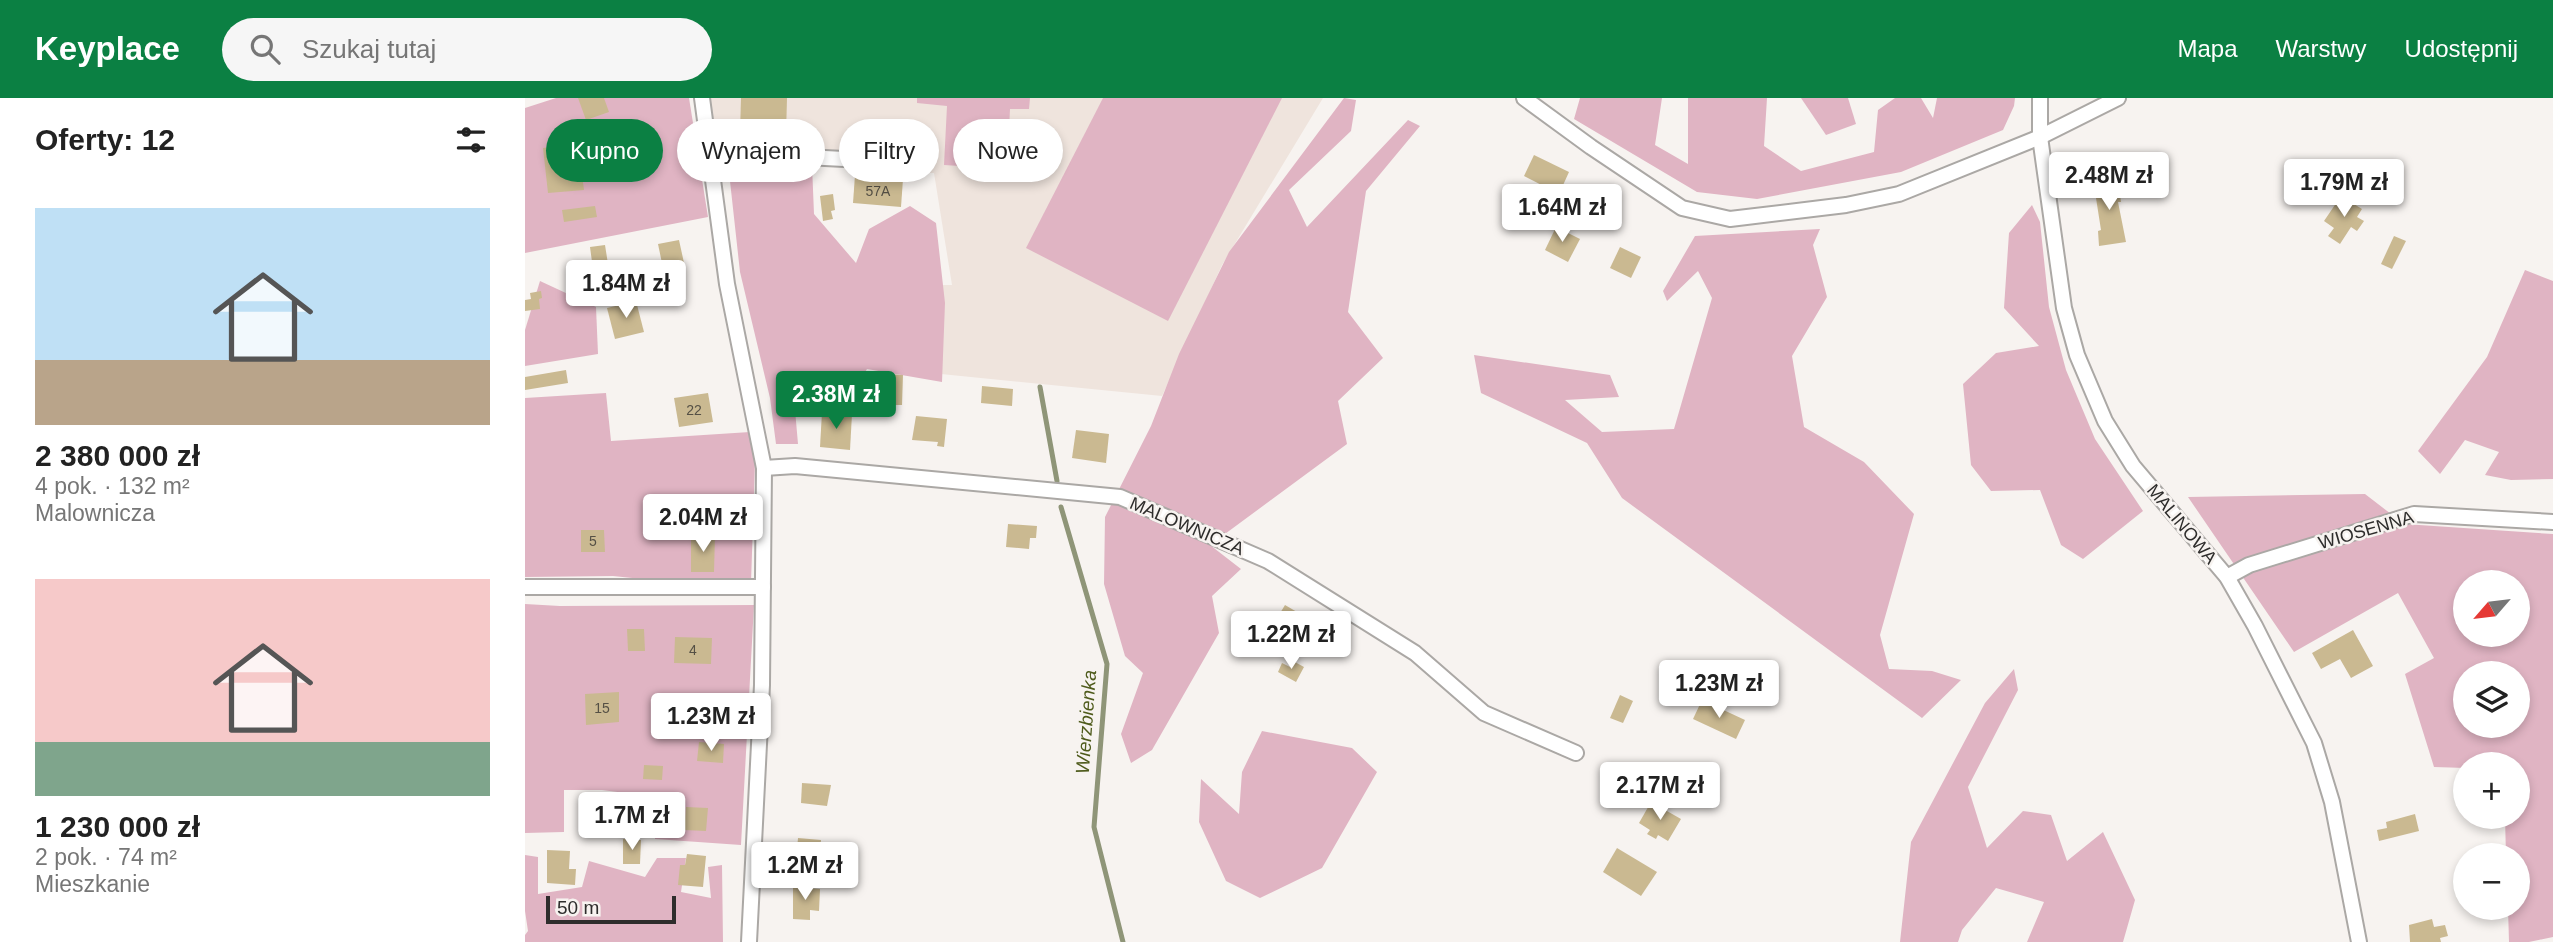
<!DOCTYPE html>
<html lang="pl">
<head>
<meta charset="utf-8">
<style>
	body { margin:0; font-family:Arial,sans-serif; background:#f6f6f6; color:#222; height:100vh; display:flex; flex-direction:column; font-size:26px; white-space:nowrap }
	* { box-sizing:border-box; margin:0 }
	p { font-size:23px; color:#767676 }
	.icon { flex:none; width:38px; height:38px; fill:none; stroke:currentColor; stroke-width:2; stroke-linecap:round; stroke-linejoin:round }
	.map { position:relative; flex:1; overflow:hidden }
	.drawer { display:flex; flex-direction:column; background:#fff; width:525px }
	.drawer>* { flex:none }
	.guide { position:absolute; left:21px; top:21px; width:665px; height:63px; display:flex; gap:14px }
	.needle { width:46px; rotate:242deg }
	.fabs { position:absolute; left:1928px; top:472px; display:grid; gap:14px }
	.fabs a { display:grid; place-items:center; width:77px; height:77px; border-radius:50%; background:#fff; box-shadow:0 4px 10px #0003; font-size:35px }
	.scale { position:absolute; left:21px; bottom:18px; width:130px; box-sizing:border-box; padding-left:7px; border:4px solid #2e2d2c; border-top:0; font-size:19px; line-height:24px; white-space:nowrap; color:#2e2d2c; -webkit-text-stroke:5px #f7f3f0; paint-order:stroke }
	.price { position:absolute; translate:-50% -60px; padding:0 16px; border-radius:7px; background:#fff; color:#222; font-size:23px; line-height:46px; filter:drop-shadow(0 2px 4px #0008) }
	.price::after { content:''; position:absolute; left:50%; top:42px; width:21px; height:16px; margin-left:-10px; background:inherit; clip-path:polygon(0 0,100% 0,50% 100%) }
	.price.active { background:#0b8043; color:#fff }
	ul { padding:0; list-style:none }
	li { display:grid; align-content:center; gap:14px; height:371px; padding:0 35px }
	li span { display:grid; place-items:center; height:217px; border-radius:0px; color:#555 }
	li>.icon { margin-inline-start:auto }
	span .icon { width:126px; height:126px; fill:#fffc; stroke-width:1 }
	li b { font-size:30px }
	h2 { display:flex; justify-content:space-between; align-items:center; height:84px; padding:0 35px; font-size:30px }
	.tag { padding:0 24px; border-radius:32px; background:#fff; box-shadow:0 4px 10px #0003; font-size:24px; line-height:63px }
	.tag.active { background:#0b8043; color:#fff }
	header { display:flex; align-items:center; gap:42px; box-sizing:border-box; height:98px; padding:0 35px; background:#0b8043; color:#fff }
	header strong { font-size:33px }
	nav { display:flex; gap:38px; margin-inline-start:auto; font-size:24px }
	.search { width:490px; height:63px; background:#f6f6f6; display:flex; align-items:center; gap:18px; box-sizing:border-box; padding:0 24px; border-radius:38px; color:#767676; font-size:26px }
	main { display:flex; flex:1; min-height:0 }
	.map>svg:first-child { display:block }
</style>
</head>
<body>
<header>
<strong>Keyplace</strong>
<div class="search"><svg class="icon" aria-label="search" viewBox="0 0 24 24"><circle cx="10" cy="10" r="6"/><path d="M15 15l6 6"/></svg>Szukaj tutaj</div>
<nav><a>Mapa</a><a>Warstwy</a><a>Udostępnij</a></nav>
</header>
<main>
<section class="drawer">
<h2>Oferty: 12<svg class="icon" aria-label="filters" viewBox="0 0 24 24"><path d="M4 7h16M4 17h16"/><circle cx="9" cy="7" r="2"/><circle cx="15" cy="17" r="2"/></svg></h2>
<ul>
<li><span style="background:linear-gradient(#bfe0f5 70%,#b9a48a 0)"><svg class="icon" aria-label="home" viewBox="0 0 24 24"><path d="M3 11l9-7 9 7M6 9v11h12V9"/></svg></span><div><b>2 380 000 zł</b><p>4 pok. · 132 m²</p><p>Malownicza</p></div></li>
<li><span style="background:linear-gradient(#f6c9c9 75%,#7fa58c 0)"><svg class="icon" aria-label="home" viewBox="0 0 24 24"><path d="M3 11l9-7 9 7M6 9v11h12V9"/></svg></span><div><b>1 230 000 zł</b><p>2 pok. · 74 m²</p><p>Mieszkanie</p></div></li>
</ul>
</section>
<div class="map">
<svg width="2028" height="844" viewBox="0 0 2028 844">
	<rect width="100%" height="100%" fill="#f7f3f0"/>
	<path fill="#efe4dd" d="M185,0H798L697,167L637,298L416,276L402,187H427L409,75H384L385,50L372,49L363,57L198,46L191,37Z"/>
	<g fill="#e0b4c3" fill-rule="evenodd">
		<path d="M31,0H164L183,119L0,155V10Z"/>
		<path d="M392,0H505L504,11H485L482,71L419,67L422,8L392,5Z"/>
		<path d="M578,0H757L643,223L501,150Z"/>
		<path d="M819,0L831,2L826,33L764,92L782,129L883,22L895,28L841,93L823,214L858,260L813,303L822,346L685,447L716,471L687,498L694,535L627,652L606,665L596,636L618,575L600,558L579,486L580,419L626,328L654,256L704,154Z"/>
		<path d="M1055,0H1137L1130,47L1163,66V0H1242L1239,48L1276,73L1349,54L1353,12L1370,0H1396L1408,20L1412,0H1490L1489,8L1478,32L1376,74L1232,101L1172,94L1049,21Z"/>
		<path d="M1276,0H1323L1331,26L1301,37Z"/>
		<path d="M220,64L287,67L289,116L331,165L344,131L385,108L411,125L420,205L417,284L342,271L329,293L269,300L273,346H251L245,300L215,174L204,74Z"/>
		<path d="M1507,107L1515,124L1524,209L1541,272L1570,341L1618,413L1558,461L1536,447L1515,392L1466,393L1446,367L1438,286L1471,255L1514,248L1479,210L1484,135Z"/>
		<path d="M1295,131L1288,147L1302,199L1267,258L1279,329L1339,364L1389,416L1355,537L1364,571L1407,573L1436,582L1397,620L1097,400L1062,345L956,295L949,257L1085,277L1094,299L1040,302L1077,334L1149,331L1187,200L1173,173L1142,203L1138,193L1170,138Z"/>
		<path d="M2000,172L2028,183V381L1986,382L1960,377L1974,354L1940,342L1915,376L1893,353L1962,259Z"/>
		<path d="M15,183L71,209L73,256L0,268V232Z"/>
		<path d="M81,295L86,343L225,334L230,364L226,485H155L88,478L0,479V300Z"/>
		<path d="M1840,396L1879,426L2028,436V839L2004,844H1984L1983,810H1993V758H1981L1980,719H1993V667H1941V670L1909,669L1880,576L1909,560L1873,495L1769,554L1663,399ZM1941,485H1993V537H1941ZM1941,576H1993V628H1941Z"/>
		<path d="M0,506L35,508L229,507L216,747L130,741L131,699L77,692H39V734L0,735Z"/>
		<path d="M1489,571L1493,592L1443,689L1462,750L1498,713L1526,717L1542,763L1578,734L1610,802L1598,844H1502L1519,804L1471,790L1437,832L1433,844H1375L1386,744L1460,605Z"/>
		<path d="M737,633L827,650L852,674L797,770L735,800L701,783L674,724L676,681L714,716L717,674Z"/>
		<path d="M0,757L13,759V796L57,789L64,763L120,779L132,760H161L156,794L186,800L183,769L197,767L198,844H0V837L3,833L0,813Z"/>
	</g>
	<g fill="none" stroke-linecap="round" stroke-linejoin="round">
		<g stroke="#8f9578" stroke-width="5">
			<path d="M515,289L532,383"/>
			<path d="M536,409L582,566L569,729L598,844"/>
		</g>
	</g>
	<g fill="#cab991">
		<path d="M53,0H79L84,14L61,22Z"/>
		<path d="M216,0H262L261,37L215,35Z"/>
		<path d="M44,47L47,69L56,68L59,92L23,95L18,50Z"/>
		<path d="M1009,57L1044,74L1034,96L999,78Z"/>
		<path d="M330,77L378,81L376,109L328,105Z"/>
		<path d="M1593,82L1596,104H1593L1601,144L1574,148L1573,133L1576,132L1571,100H1568L1566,85Z"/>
		<path d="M308,96L310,112L306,113L308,121L298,123L295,98Z"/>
		<path d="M1816,98L1837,111L1832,119L1839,123L1832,133L1826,129L1815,146L1803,138L1809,130L1799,123Z"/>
		<path d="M70,108L72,119L39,124L37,112Z"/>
		<path d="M1031,129L1055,141L1043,164L1020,152Z"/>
		<path d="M1869,138L1881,143L1867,171L1856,166Z"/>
		<path d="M154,142L159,165L138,170L133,146Z"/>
		<path d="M80,147L83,166L78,167L80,184L70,186L65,149Z"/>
		<path d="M1095,149L1116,159L1106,180L1085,170Z"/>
		<path d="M16,193L17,200L14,201L15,211L0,213V202L6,201L5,195Z"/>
		<path d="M111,203L119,234L90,241L82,210Z"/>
		<path d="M41,272L43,285L0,292V279Z"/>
		<path d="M362,276L378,277L377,307H361Z"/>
		<path d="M457,288L488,291L487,308L456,305Z"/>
		<path d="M183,295L188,324L154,329L149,300Z"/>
		<path d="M297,314L327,316L325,352L295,349Z"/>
		<path d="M391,318L422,321L419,349L412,348L413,344L387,342Z"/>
		<path d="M551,332L584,336L581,365L547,360Z"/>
		<path d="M483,426L512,428L511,440H505L504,451L481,449Z"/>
		<path d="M56,432H79L80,454H56Z"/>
		<path d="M166,437L190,438L189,474H166Z"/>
		<path d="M760,507L772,514L762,532L768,536L765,542L746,530Z"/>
		<path d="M102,531H119L120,553H103Z"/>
		<path d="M1828,532L1848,568L1826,580L1815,561L1796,571L1787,555Z"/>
		<path d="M150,539L187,540L186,566L149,565Z"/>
		<path d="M768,563L779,569L771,584L753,574L757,565L765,569Z"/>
		<path d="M94,594V624L61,627L60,596Z"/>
		<path d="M160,597L190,600L189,610H184L183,621L159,618Z"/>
		<path d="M1095,597L1108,603L1098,625L1085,620Z"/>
		<path d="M1177,602L1220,622L1211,641L1168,621Z"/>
		<path d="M174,644L199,646L198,665L172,663Z"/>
		<path d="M119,667L138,668L137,682L118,681Z"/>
		<path d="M277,685L306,687L302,708L276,705Z"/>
		<path d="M1126,704L1156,721L1143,743L1133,737L1131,741L1122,736L1125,732L1114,725Z"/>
		<path d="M58,705L84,707L83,732L56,730Z"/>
		<path d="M161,709L183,710L181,733L159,732Z"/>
		<path d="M1890,716L1894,733L1854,743L1852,732L1862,730L1861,724Z"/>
		<path d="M273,740L296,742L294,764L271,763Z"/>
		<path d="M98,741L116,742L115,766H98Z"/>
		<path d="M1092,750L1132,774L1116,798L1078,774Z"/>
		<path d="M22,752L45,753L44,771H51L50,787L22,785Z"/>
		<path d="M162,756L181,758L178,789L153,787L155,767H160Z"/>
		<path d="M320,767L331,768V778L304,777L305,768L320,769Z"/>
		<path d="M268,789L295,791L294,813L285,812V822L268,821Z"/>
		<path d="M1907,821L1909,829L1920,827L1923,838L1915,840L1916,844H1885L1884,827Z"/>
	</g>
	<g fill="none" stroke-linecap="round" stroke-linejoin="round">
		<defs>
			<g id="minor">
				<path d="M177,0L202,186L239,370L237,587L224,844"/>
				<path d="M999,0L1066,49L1157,110L1205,121L1321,107L1374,96L1515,39L1593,0"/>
				<path d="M1515,0V39L1539,210L1552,257L1580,323L1608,368L1702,479L1730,528L1789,645L1807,704L1834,844"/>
				<path d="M186,54L377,64"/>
				<path d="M239,370L270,368L595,399L743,463L890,555L959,615L1051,655"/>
				<path d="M1702,479L1724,467L1889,416L2028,424"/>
				<path d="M0,489H238"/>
			</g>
		</defs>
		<use href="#minor" stroke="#aba8a5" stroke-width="18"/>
		<use href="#minor" stroke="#fff" stroke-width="14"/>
	</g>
	<g text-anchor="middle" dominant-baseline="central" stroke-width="5" stroke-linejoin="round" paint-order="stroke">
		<g font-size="14" fill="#555045">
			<text x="353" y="93">57A</text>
			<text x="169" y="312">22</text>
			<text x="68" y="443">5</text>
			<text x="168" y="552">4</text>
			<text x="77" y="610">15</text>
		</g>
		<g font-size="18" fill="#2e2d2c" stroke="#f7f3f0">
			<text transform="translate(1657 426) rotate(50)">MALINOWA</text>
			<text transform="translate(662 428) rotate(23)">MALOWNICZA</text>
			<text transform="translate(1841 432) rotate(-16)">WIOSENNA</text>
		</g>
		<g font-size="19" font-style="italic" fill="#4f5b1c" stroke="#f7f3f0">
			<text transform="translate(561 624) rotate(-86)">Wierzbienka</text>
		</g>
	</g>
</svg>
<div class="fabs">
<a><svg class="needle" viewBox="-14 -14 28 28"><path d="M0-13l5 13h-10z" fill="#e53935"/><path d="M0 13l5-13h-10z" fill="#767676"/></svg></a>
<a><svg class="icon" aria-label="layers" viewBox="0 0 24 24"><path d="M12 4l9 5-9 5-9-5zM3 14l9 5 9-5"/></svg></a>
<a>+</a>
<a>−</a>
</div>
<div class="scale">50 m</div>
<b class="price" style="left:1584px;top:114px">2.48M zł</b>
<b class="price" style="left:1819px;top:121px">1.79M zł</b>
<b class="price" style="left:1037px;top:146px">1.64M zł</b>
<b class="price" style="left:101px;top:222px">1.84M zł</b>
<b class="price active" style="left:311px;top:333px">2.38M zł</b>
<b class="price" style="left:178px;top:456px">2.04M zł</b>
<b class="price" style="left:766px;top:573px">1.22M zł</b>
<b class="price" style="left:1194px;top:622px">1.23M zł</b>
<b class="price" style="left:186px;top:655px">1.23M zł</b>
<b class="price" style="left:1135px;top:724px">2.17M zł</b>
<b class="price" style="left:107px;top:754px">1.7M zł</b>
<b class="price" style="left:280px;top:804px">1.2M zł</b>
<div class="guide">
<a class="tag active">Kupno</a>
<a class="tag">Wynajem</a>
<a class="tag">Filtry</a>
<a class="tag">Nowe</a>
</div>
</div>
</main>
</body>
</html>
